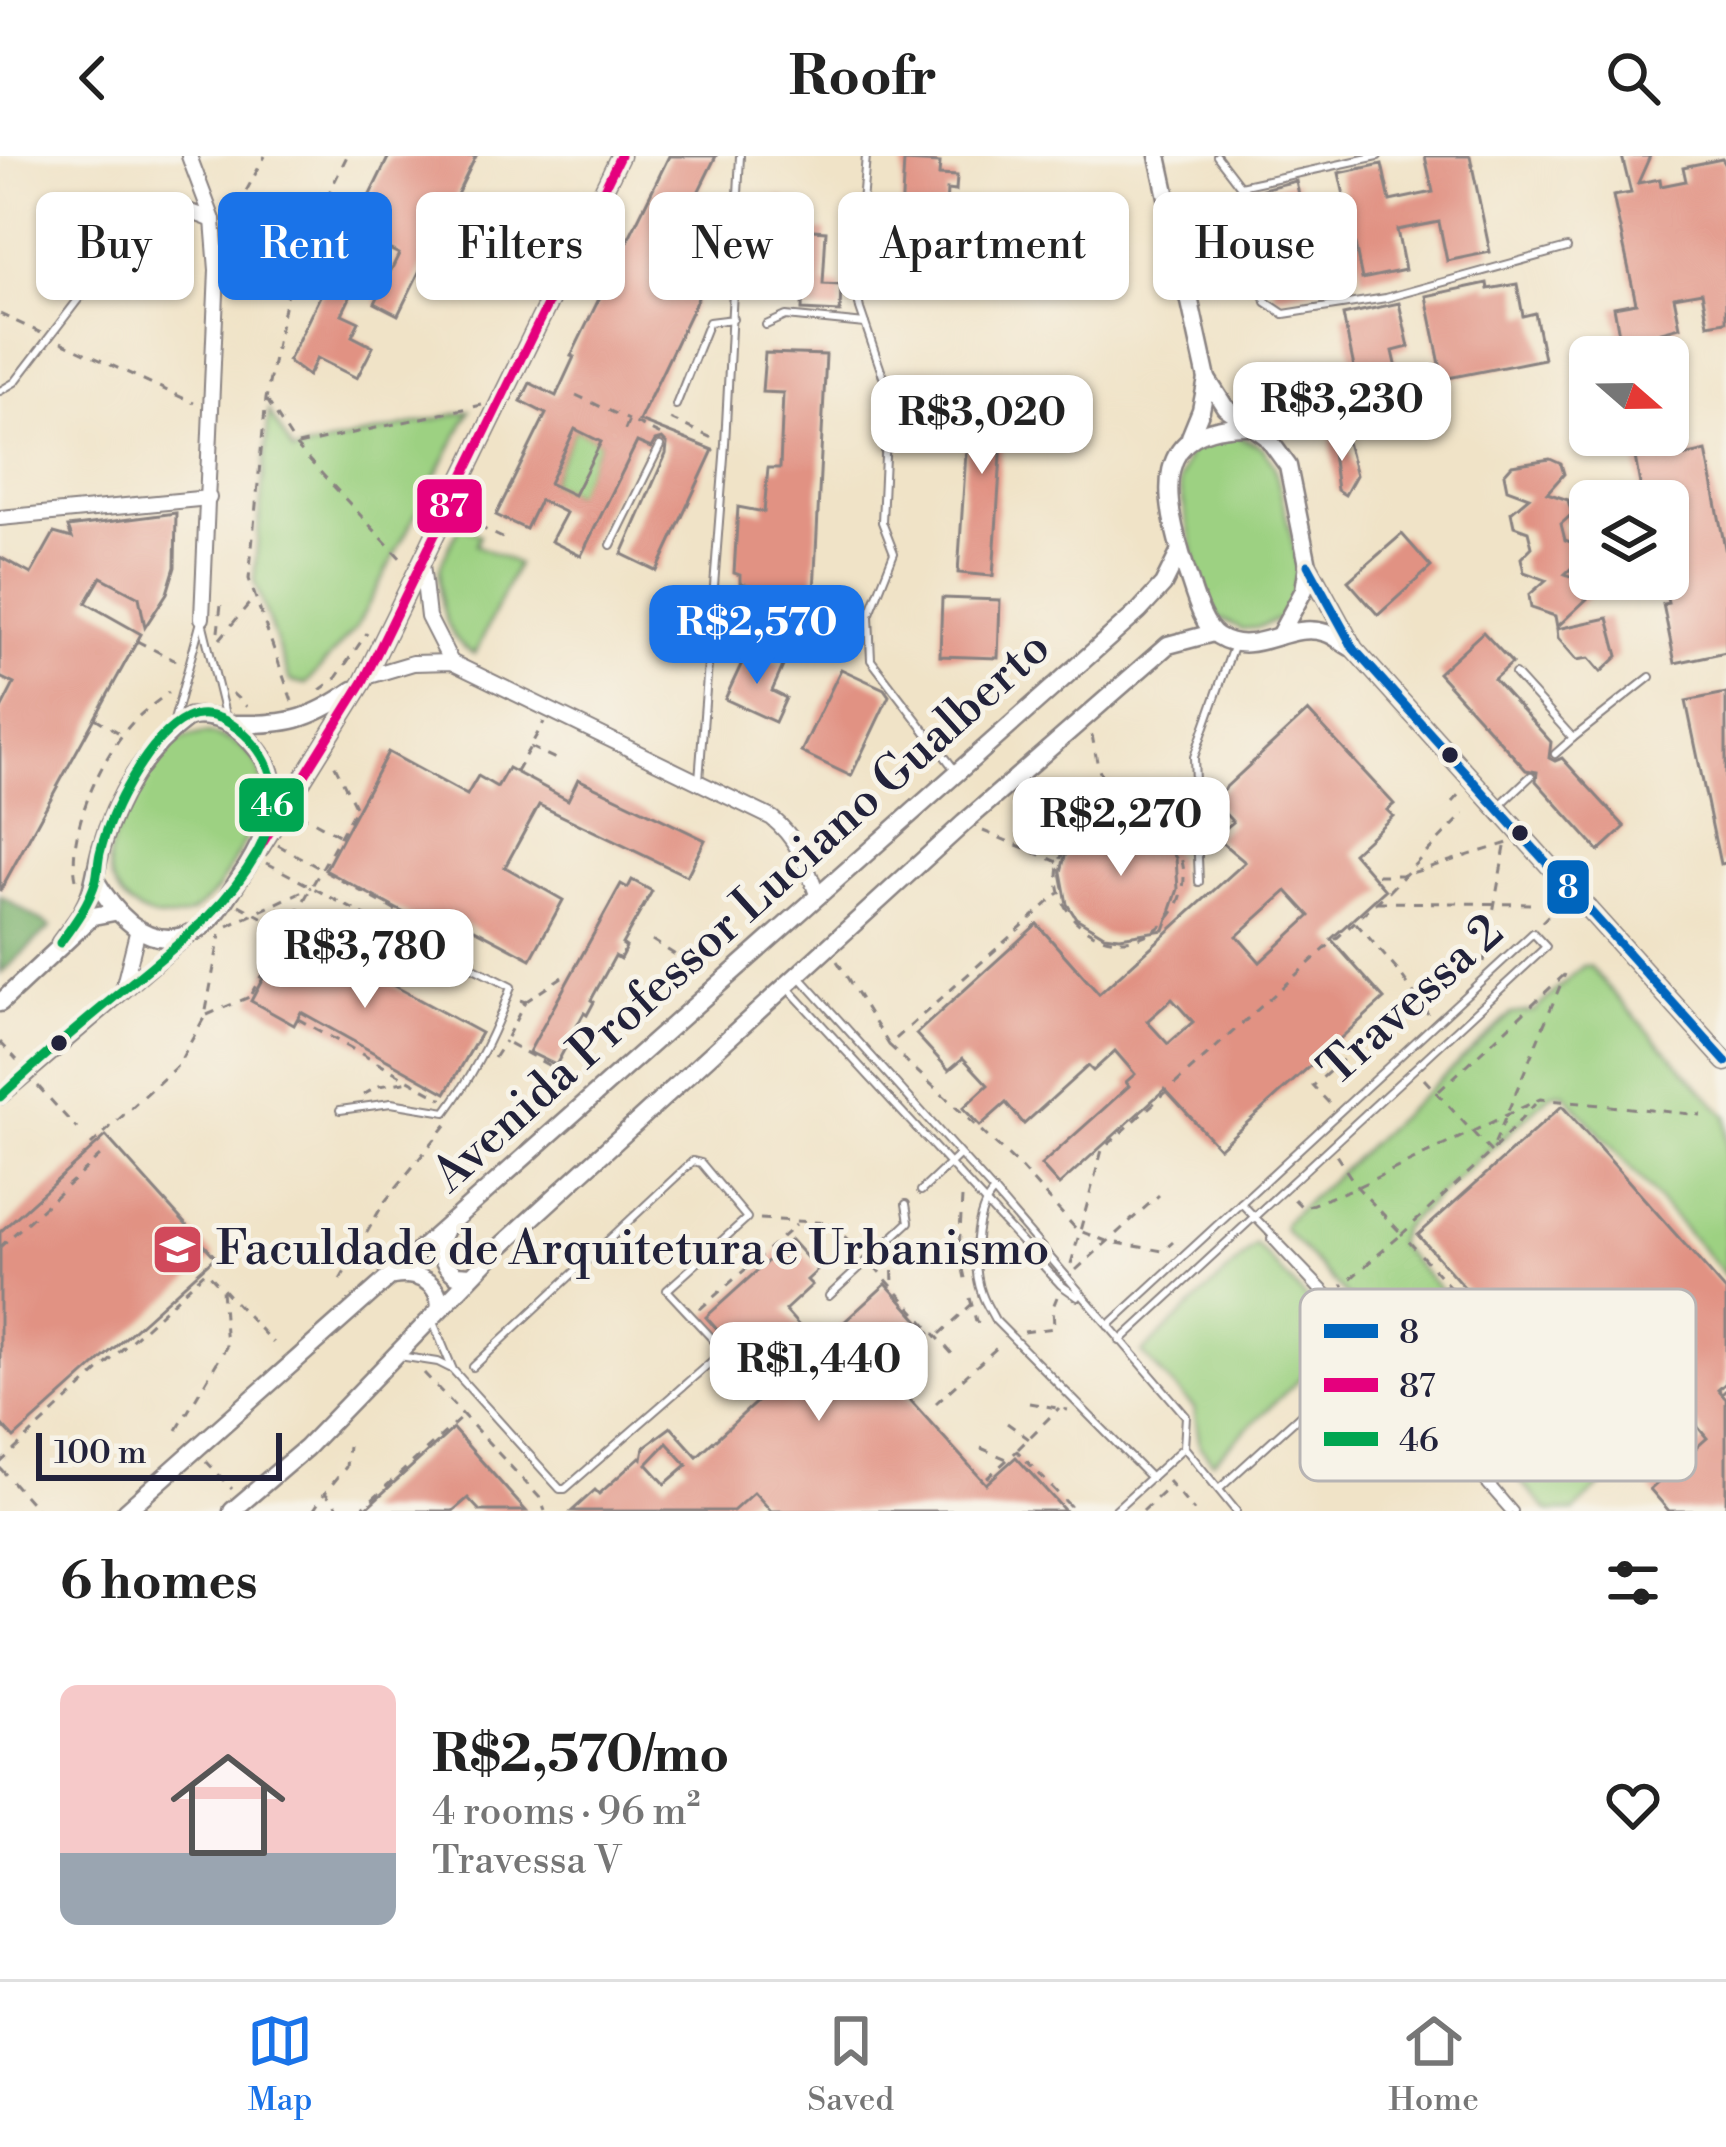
<!DOCTYPE html>
<html lang="en">
<head>
<meta charset="utf-8">
<style>
	body { margin:0; font-family:"Libre Bodoni",serif; background:#f2f2f2; color:#222; height:100vh; display:flex; flex-direction:column; font-size:45px; white-space:nowrap }
	* { box-sizing:border-box; margin:0 }
	p { font-size:39px; color:#767676 }
	.icon { flex:none; width:66px; height:66px; fill:none; stroke:currentColor; stroke-width:2; stroke-linecap:round; stroke-linejoin:round }
	.map { position:relative; height:1355px; overflow:hidden }
	.side { display:flex; flex-direction:column; background:#fff; flex:1 }
	.side>* { flex:none }
	.hud { position:absolute; left:36px; top:36px; width:1656px; height:108px; display:flex; gap:24px }
	.needle { width:78px; rotate:110deg }
	.tools { position:absolute; left:1569px; top:180px; display:grid; gap:24px }
	.tools a { display:grid; place-items:center; width:120px; height:120px; border-radius:18px; background:#fff; box-shadow:0 3px 9px #0004; font-size:60px }
	.scale { position:absolute; left:36px; bottom:30px; width:246px; box-sizing:border-box; padding-left:12px; border:6px solid #22223b; border-top:0; font-size:33px; line-height:42px; white-space:nowrap; color:#22223b; -webkit-text-stroke:9px #f7f3e8; paint-order:stroke }
	.price { position:absolute; translate:-50% -102px; padding:0 27px; border-radius:24px; background:#fff; color:#222; font-size:39px; line-height:78px; filter:drop-shadow(0 3px 6px #0008) }
	.price::after { content:''; position:absolute; left:50%; top:72px; width:36px; height:27px; margin-left:-18px; background:inherit; clip-path:polygon(0 0,100% 0,50% 100%) }
	.price.on { background:#1a73e8; color:#fff }
	ul { padding:0; list-style:none }
	li { display:flex; align-items:center; gap:36px; height:300px; padding:0 60px }
	li+li { border-top:3px solid #e0e0e0 }
	li span { display:grid; place-items:center; flex:none; width:336px; height:240px; border-radius:18px; color:#555 }
	li>.icon { margin-inline-start:auto }
	span .icon { width:144px; height:144px; fill:#fffc; stroke-width:1 }
	li b { font-size:51px }
	h2 { display:flex; justify-content:space-between; align-items:center; height:144px; padding:0 60px; font-size:51px }
	.tag { padding:0 42px; border-radius:18px; background:#fff; box-shadow:0 3px 9px #0004; font-size:42px; line-height:108px }
	.tag.on { background:#1a73e8; color:#fff }
	header { display:flex; justify-content:space-between; align-items:center; height:156px; padding:0 60px; background:#fff; font-size:54px; font-weight:700 }
	.menu { display:flex; justify-content:space-around; align-items:center; height:168px; border-top:3px solid #e0e0e0; background:#fff; font-size:33px; color:#767676 }
	.menu a { display:grid; justify-items:center; gap:6px }
	.menu .on { color:#1a73e8 }
	.map>svg:first-child { display:block }
</style>
</head>
<body>
<header><svg class="icon" aria-label="back" viewBox="0 0 24 24"><path d="M15 5l-7 7 7 7"/></svg>Roofr<svg class="icon" aria-label="search" viewBox="0 0 24 24"><circle cx="10" cy="10" r="6"/><path d="M15 15l6 6"/></svg></header>
<div class="map">
<svg width="1726" height="1355" viewBox="0 0 1726 1355">
	<rect width="100%" height="100%" fill="#f7f3e8"/>
	<filter id="ink" filterUnits="userSpaceOnUse"><feTurbulence type="fractalNoise" baseFrequency=".00833" numOctaves="2"/><feDisplacementMap in="SourceGraphic" scale="24" xChannelSelector="R" yChannelSelector="G"/><feConvolveMatrix kernelMatrix="1 2 1 2 8 2 1 2 1" color-interpolation-filters="sRGB"/></filter>
	<filter id="wash" filterUnits="userSpaceOnUse"><feTurbulence type="fractalNoise" baseFrequency=".004" numOctaves="4" result="noise"/><feDisplacementMap in="SourceGraphic" scale="48" xChannelSelector="R" yChannelSelector="G"/><feGaussianBlur stdDeviation="2.7" result="paint"/><feColorMatrix in="noise" values="0 0 0 0 0 0 0 0 0 0 0 0 0 0 0 0 0 1.4 0 .05"/><feComposite in="paint" operator="in"/></filter>
	<g filter="url(#wash)">
		<rect width="100%" height="100%" fill="#f0e3c7"/>
		<g fill="#9dd182" stroke="#607a5e" stroke-width="3">
			<path d="M269,255L293,296L470,255L356,472L306,528L290,525L254,424Z"/>
			<path d="M575,273L601,286L575,339L549,327Z"/>
			<path d="M1238,279L1263,292L1274,309L1298,409L1291,447L1280,462L1257,472L1242,473L1218,461L1201,432L1179,326L1189,296L1206,281Z"/>
			<path d="M460,370L480,379L476,389L517,408L475,498C446,485 437,443 440,414C442,400 454,383 460,370Z"/>
			<path d="M207,577C306,601 247,681 217,734C209,742 199,753 189,758C154,774 110,746 109,708C108,681 141,621 159,599C170,585 189,579 207,577Z"/>
			<path d="M1583,810H1589L1726,960V1120L1564,937L1552,938L1402,1072L1397,1088L1614,1317L1574,1355H1548L1284,1073L1285,1066L1511,858L1534,855Z"/>
			<path d="M1256,1089L1343,1182L1213,1305L1200,1291L1194,1252L1142,1197Z"/>
		</g>
		<path fill="#7eb370" stroke="#506a56" stroke-width="3" d="M0,740L51,771L0,818Z"/>
		<g id="blocks">
			<g fill="#e19283" fill-rule="evenodd">
				<path d="M389,0H476L398,159L375,147L399,98L376,87L342,158L359,166L352,180L373,191L357,222L317,202L308,220L288,205Z"/>
				<path d="M669,0H716L680,73L728,95L719,118L725,121L716,137L703,131L639,265L713,294L657,415L622,398L666,298L667,288L662,283L655,285L651,292L637,286L581,400L551,385L566,357L540,344L526,373L496,359L546,258L521,245L530,227L556,240L574,201L571,200ZM575,273L601,286L574,339L549,327Z"/>
				<path d="M1425,0H1470L1490,96L1447,105L1439,66L1397,74L1405,114L1362,123L1354,83L1310,92L1318,132L1275,140L1254,35L1296,25L1304,62L1347,53L1339,17L1382,8L1390,45L1433,36Z"/>
				<path d="M1622,0H1650L1638,27L1660,23L1661,30L1686,25L1683,11L1722,3L1726,9V165L1708,168L1702,136L1674,141L1680,171L1661,176L1662,181L1621,189L1614,151L1636,147L1613,40L1631,37Z"/>
				<path d="M904,5L940,7L939,19L957,20L956,35L947,34L946,51L937,50L935,101L899,98Z"/>
				<path d="M779,40L794,47L784,72L826,75L823,128L841,129L840,156L802,154L803,117L762,115L764,75Z"/>
				<path d="M1487,127L1488,133L1517,128L1523,160L1535,157L1544,203L1443,223L1426,140Z"/>
				<path d="M1399,147L1409,191L1393,195L1400,226L1359,235L1343,159Z"/>
				<path d="M765,197L826,199L812,475L797,474V483L784,482L785,475L772,474L774,434L740,427V419L734,417L738,351L764,356L768,312H780L783,237L762,236Z"/>
				<path d="M971,222L1006,224L993,420L958,417Z"/>
				<path d="M1345,279L1356,319L1345,339L1337,334L1330,282Z"/>
				<path d="M1631,279H1675L1680,301L1706,295L1726,397V496L1675,507L1663,448L1668,447L1663,423H1668V345H1643Z"/>
				<path d="M1550,303L1561,308L1564,318L1547,337L1568,344L1572,358L1561,368L1565,384L1578,389L1581,403L1565,418L1587,426L1589,441L1557,471L1555,460L1531,452L1529,439L1546,424L1524,416L1521,402L1532,391L1528,375L1514,370L1511,356L1529,341L1507,333L1504,318L1512,309Z"/>
				<path d="M176,357L175,411L167,437L145,471L139,441L101,421L86,447L141,478L0,735V555L14,528L0,521V401L31,418L54,377L72,382L68,371Z"/>
				<path d="M1402,378L1431,411L1378,459L1348,425Z"/>
				<path d="M942,442L1000,444L998,502L940,500Z"/>
				<path d="M1608,462L1618,500L1601,516L1589,502L1577,504L1558,482L1557,473Z"/>
				<path d="M1483,476L1512,507L1494,523L1551,586L1549,602L1555,605L1562,602L1625,671L1599,695L1536,625L1537,616L1526,614L1438,517Z"/>
				<path d="M748,494L783,510L772,535L786,542L775,566L725,543Z"/>
				<path d="M841,513L884,533L889,540L851,620L801,596Z"/>
				<path d="M1726,537V707L1720,708L1686,545Z"/>
				<path d="M1308,555L1394,648L1387,654L1393,660L1353,697L1385,734L1331,783L1384,843L1219,992L1165,933L1059,1029L1041,1009L1129,930L1126,926L1135,918L1115,895L1093,915L1088,910L1024,968L1006,947L980,970L963,952L988,929L963,902L949,914L916,878L1037,768L1099,838L1245,706L1215,681L1233,666L1212,644ZM1287,735L1310,760L1260,806L1237,780ZM1172,843L1193,866L1168,888L1147,865Z"/>
				<path d="M388,596L467,639L478,620L497,631L508,612L568,644L578,623L705,684L687,720L539,649L505,711L563,744L531,803L452,761L443,778L325,714Z"/>
				<path d="M1114,662L1130,663L1158,676L1176,702L1178,733L1164,774L1120,781L1104,779L1076,762L1067,748L1061,716L1065,700L1085,673Z"/>
				<path d="M632,724L652,735L622,788L626,791L620,803L615,800L591,844L594,846L587,859L584,857L556,909L529,896L621,728L628,732Z"/>
				<path d="M289,773L481,877L446,937L301,856L294,869L251,845Z"/>
				<path d="M1562,950L1726,1135V1227L1718,1234L1726,1243V1355H1669L1650,1333L1707,1282L1687,1258L1626,1313L1418,1079Z"/>
				<path d="M106,980L215,1101L14,1282L0,1267V1076Z"/>
				<path d="M791,1084L818,1114L807,1124L812,1129L785,1154L801,1172L780,1190L798,1208L886,1128L930,1177L886,1217L986,1328L1016,1301L1065,1355H771L754,1336L733,1355H572L595,1334L599,1338L640,1301L642,1303L644,1291L671,1271L697,1300L775,1229L738,1188L733,1192L706,1161ZM667,1287L687,1309L665,1328L647,1308Z"/>
				<path d="M453,1273L526,1355H480L468,1342L453,1355H363Z"/>
			</g>
		</g>
	</g>
	<g filter="url(#ink)">
		<use href="#blocks" fill-opacity="0" stroke="#898281" stroke-width="3"/>
		<g fill="none" stroke-linecap="round" stroke-linejoin="round">
			<defs>
				<g id="service">
					<path d="M866,0L855,128L860,153L888,235L882,366L894,397L869,460L871,504L955,614"/>
					<path d="M1217,0L1240,30"/>
					<path d="M1378,0L1240,30L1266,146L1284,158L1386,142L1567,92"/>
					<path d="M855,101L938,109"/>
					<path d="M766,169L786,160L865,168"/>
					<path d="M0,235L15,226L139,64"/>
					<path d="M676,249L709,166L733,163"/>
					<path d="M611,389L660,290"/>
					<path d="M202,465L226,563"/>
					<path d="M1515,518L1573,582L1650,521"/>
					<path d="M173,568L201,465"/>
					<path d="M1555,598L1573,582"/>
					<path d="M699,624L725,288L740,0"/>
					<path d="M1499,650L1531,620"/>
					<path d="M1199,726L1194,601L1233,491"/>
					<path d="M800,821L994,1036L1186,1260L1184,1291L1236,1355"/>
					<path d="M787,831L1061,1129L1078,1141"/>
					<path d="M340,954L391,947L446,956C475,917 495,876 511,831L462,806"/>
					<path d="M921,1035L958,1000"/>
					<path d="M994,1036C974,1055 972,1112 982,1138C985,1147 991,1156 995,1164L1151,1322"/>
					<path d="M1241,1047L1331,1140L1514,1355"/>
					<path d="M1271,1083L1355,1175"/>
					<path d="M829,1140L909,1066L906,1048"/>
					<path d="M433,1166L453,1214L560,1333H565L720,1198L721,1192L667,1134L747,1062L701,1007L693,1005L473,1211"/>
					<path d="M1108,1170L1533,777L1546,791L1120,1185"/>
					<path d="M1373,1192L1412,1244L1509,1355"/>
					<path d="M399,1200L438,1206L450,1212"/>
					<path d="M1219,1333L1371,1194"/>
					<path d="M1114,1355L1184,1291"/>
				</g>
				<g id="minor">
					<path d="M189,0L213,64L217,114L202,462"/>
					<path d="M142,61C165,44 187,54 213,64"/>
					<path d="M0,362L209,342"/>
					<path d="M422,408L428,461L451,506"/>
					<path d="M366,521L413,507L451,506L772,662C799,684 806,709 818,741"/>
					<path d="M123,833L138,773"/>
					<path d="M0,941L188,780"/>
				</g>
				<g id="tertiary">
					<path d="M1158,0L1207,223L1201,254L1190,281"/>
					<path d="M1207,223L1225,251L1267,281L1288,310L1308,409L1304,434L1279,480"/>
					<path d="M1251,270C1148,268 1163,341 1186,414C1193,433 1201,469 1218,480C1255,503 1288,464 1326,477C1334,479 1342,487 1350,491"/>
					<path d="M1308,409L1354,493L1726,906"/>
					<path d="M232,568C286,569 309,565 353,534"/>
					<path d="M260,692L363,526L620,0"/>
					<path d="M60,787C67,777 76,767 82,756C94,736 95,715 101,693C116,641 145,593 189,561C212,558 231,565 247,582C257,592 268,605 271,620C279,656 258,695 239,723C228,741 212,769 191,777C147,796 115,757 96,725"/>
					<path d="M0,847L93,760L114,756"/>
					<path d="M445,1073C436,1090 440,1107 456,1119L471,1120"/>
					<path d="M393,1120C416,1116 440,1125 440,1152"/>
					<path d="M126,1355L1139,455L1163,429L1180,395"/>
					<path d="M232,1355L306,1292L500,1091L964,667L1168,489L1213,477"/>
				</g>
			</defs>
			<use href="#service" stroke="#898281" stroke-width="10"/>
			<use href="#minor" stroke="#898281" stroke-width="18"/>
			<use href="#tertiary" stroke="#898281" stroke-width="21"/>
			<g stroke="#898281" stroke-width="3" stroke-dasharray="9 9" stroke-linecap="butt">
				<path d="M229,67L265,0"/>
				<path d="M0,158L41,177"/>
				<path d="M61,186L194,247"/>
				<path d="M576,239L629,264"/>
				<path d="M267,244L296,290L404,406"/>
				<path d="M670,263L712,282"/>
				<path d="M625,274L629,264L661,279"/>
				<path d="M298,289L482,249"/>
				<path d="M462,363L509,385"/>
				<path d="M218,476L221,448"/>
				<path d="M220,483L252,444"/>
				<path d="M137,485L176,505"/>
				<path d="M320,534L336,522L367,477"/>
				<path d="M232,537L247,551"/>
				<path d="M292,545L249,423L266,243L291,115L347,0"/>
				<path d="M95,562L121,578"/>
				<path d="M1092,579L1098,611L1115,656"/>
				<path d="M530,591L560,605"/>
				<path d="M516,616L544,566"/>
				<path d="M1453,646L1462,636"/>
				<path d="M299,657L342,681"/>
				<circle cx="1121" cy="721" r="63"/>
				<path d="M983,675L1058,706"/>
				<path d="M278,689L432,775"/>
				<path d="M267,707L449,805"/>
				<path d="M1377,719H1405L1508,687"/>
				<path d="M76,723C66,677 101,601 132,567C143,555 157,546 169,536"/>
				<path d="M1377,746L1532,748"/>
				<path d="M239,749L284,773"/>
				<path d="M1542,766L1560,747"/>
				<path d="M1356,767L1398,815L1428,858"/>
				<path d="M228,770L311,731"/>
				<path d="M652,784L691,809"/>
				<path d="M837,805L889,889L1059,737"/>
				<path d="M1484,806L1505,691"/>
				<path d="M251,838L356,652L334,608"/>
				<path d="M520,844L525,846L505,885L566,919"/>
				<path d="M525,846L562,821"/>
				<path d="M207,859L254,839"/>
				<path d="M298,863L443,943"/>
				<path d="M0,886L17,904"/>
				<path d="M889,889L1020,1011L1077,1074L1106,1085L1163,1095L1173,1086"/>
				<path d="M494,902L505,885"/>
				<path d="M1424,923L1491,996L1565,818"/>
				<path d="M38,930L77,973"/>
				<path d="M1439,935L1564,819"/>
				<path d="M363,939L379,930L410,925"/>
				<path d="M1329,947L1313,930L1415,840"/>
				<path d="M91,989L178,909L205,860L220,779"/>
				<path d="M1336,999L1357,1031L1402,1078L1342,1130"/>
				<path d="M962,1042L959,1094L966,1127"/>
				<path d="M1294,1043L1303,1052L1357,1031L1540,943L1701,959"/>
				<path d="M760,1063L831,1067L859,1095"/>
				<path d="M0,1091L100,1000"/>
				<path d="M892,1097L893,1129"/>
				<path d="M892,1103L959,1094"/>
				<path d="M1071,1108L1102,994L1389,735L1464,658"/>
				<path d="M874,1110L955,1201"/>
				<path d="M1076,1114L1159,1039"/>
				<path d="M340,1124L383,1048L447,968"/>
				<path d="M1445,1129L1455,1203"/>
				<path d="M970,1142L976,1165L983,1170"/>
				<path d="M700,1153L796,1069"/>
				<path d="M1024,1176L1054,1172L1053,1151L1057,1141"/>
				<path d="M940,1178L972,1148"/>
				<path d="M424,1217L540,1342L545,1355"/>
				<path d="M1424,1233L1489,1174L1402,1078L1491,996L1535,948"/>
				<path d="M1722,1238L1726,1234"/>
				<path d="M936,1247L1001,1188"/>
				<path d="M1029,1247L1068,1254"/>
				<path d="M1007,1267L1029,1283"/>
				<path d="M177,1274L226,1191L222,1133"/>
				<path d="M981,1292L1007,1303"/>
				<path d="M1018,1293L1059,1252"/>
				<path d="M206,1305L232,1333"/>
				<path d="M0,1307L206,1115L273,1187"/>
				<path d="M0,1312L38,1355"/>
				<path d="M987,1322L1017,1295L1070,1350L1065,1355"/>
				<path d="M1168,1325L1194,1355"/>
				<path d="M313,1355L324,1338"/>
				<path d="M341,1355L325,1337L346,1311L348,1290"/>
				<path d="M359,1355L462,1261"/>
				<path d="M1143,1355L1170,1330"/>
			</g>
			<use href="#service" stroke="#fff" stroke-width="6"/>
			<use href="#minor" stroke="#fff" stroke-width="14"/>
			<use href="#tertiary" stroke="#fff" stroke-width="16"/>
			<defs>
				<path id="bus-1" d="M1308,409L1354,493L1726,906"/>
				<path id="bus-2" d="M261,690L363,526L620,0"/>
				<path id="bus-3" d="M0,941C39,903 82,868 124,833C175,790 223,757 257,697C268,677 277,640 270,617C262,588 221,547 187,562C147,581 110,656 100,697C98,706 98,715 96,724C89,748 74,768 60,787"/>
			</defs>
			<use href="#bus-1" stroke="#f7f3e8" stroke-width="18"/>
			<use href="#bus-2" stroke="#f7f3e8" stroke-width="18"/>
			<use href="#bus-3" stroke="#f7f3e8" stroke-width="18"/>
			<use href="#bus-1" stroke="#0065bd" stroke-width="9"/>
			<use href="#bus-2" stroke="#e5007d" stroke-width="9"/>
			<use href="#bus-3" stroke="#00a651" stroke-width="9"/>
		</g>
	</g>
	<defs>
		<symbol id="university-square" viewBox="-11 -11 22 22"><rect x="-9" y="-9" width="18" height="18" rx="4" fill="#d1495b" stroke="#f7f3e8"/><path d="M0-5L7-2L0 1L-7-2ZM-4 1L0 2.5L4 1V4Q0 6-4 4Z" fill="#fff"/></symbol>
	</defs>
	<g fill-rule="evenodd">
		<use href="#university-square" x="148" y="1064" width="59" height="59"/>
	</g>
	<g fill="#22223b" stroke="#f7f3e8" stroke-width="4.5">
		<circle cx="1450" cy="599" r="10"/>
		<circle cx="1520" cy="677" r="10"/>
		<circle cx="59" cy="887" r="10"/>
	</g>
	<g text-anchor="middle" dominant-baseline="central" stroke-width="10" stroke-linejoin="round" paint-order="stroke">
		<g font-size="48" fill="#22223b" stroke="#f7f3e8">
			<text transform="translate(742 756) rotate(-42)">Avenida Professor Luciano Gualberto</text>
			<text transform="translate(1412 845) rotate(-42)">Travessa 2</text>
		</g>
		<g font-size="48" fill="#22223b" stroke="#f7f3e8" text-anchor="start">
			<text x="216" y="1094">Faculdade de Arquitetura e Urbanismo</text>
		</g>
	</g>
	<rect x="1300" y="1133" width="396" height="192" rx="18" fill="#f7f3e8" stroke="#b7b4b4" stroke-width="3"/>
	<rect x="1324" y="1168" width="54" height="14" fill="#0065bd"/>
	<rect x="1324" y="1222" width="54" height="14" fill="#e5007d"/>
	<rect x="1324" y="1276" width="54" height="14" fill="#00a651"/>
	<g font-size="33" fill="#22223b">
		<text x="1399" y="1187">8</text>
		<text x="1399" y="1241">87</text>
		<text x="1399" y="1295">46</text>
	</g>
	<g stroke="#f7f3e8" stroke-width="4.5">
		<rect x="415" y="321" width="69" height="58" rx="12" fill="#e5007d"/>
		<rect x="237" y="620" width="69" height="58" rx="12" fill="#00a651"/>
		<rect x="1545" y="702" width="46" height="58" rx="12" fill="#0065bd"/>
	</g>
	<g font-size="33" text-anchor="middle" font-weight="bold" fill="#fff">
		<text x="449" y="361">87</text>
		<text x="272" y="660">46</text>
		<text x="1568" y="742">8</text>
	</g>
</svg>
<div class="tools">
<a><svg class="needle" viewBox="-14 -14 28 28"><path d="M0-13l5 13h-10z" fill="#e53935"/><path d="M0 13l5-13h-10z" fill="#767676"/></svg></a>
<a><svg class="icon" aria-label="layers" viewBox="0 0 24 24"><path d="M12 4l9 5-9 5-9-5zM3 14l9 5 9-5"/></svg></a>
</div>
<div class="scale">100 m</div>
<b class="price" style="left:1342px;top:308px">R$3,230</b>
<b class="price" style="left:982px;top:321px">R$3,020</b>
<b class="price on" style="left:757px;top:531px">R$2,570</b>
<b class="price" style="left:1121px;top:723px">R$2,270</b>
<b class="price" style="left:365px;top:855px">R$3,780</b>
<b class="price" style="left:819px;top:1268px">R$1,440</b>
<div class="hud">
<a class="tag">Buy</a>
<a class="tag on">Rent</a>
<a class="tag">Filters</a>
<a class="tag">New</a>
<a class="tag">Apartment</a>
<a class="tag">House</a>
</div>
</div>
<section class="side">
<h2>6 homes<svg class="icon" aria-label="filters" viewBox="0 0 24 24"><path d="M4 7h16M4 17h16"/><circle cx="9" cy="7" r="2"/><circle cx="15" cy="17" r="2"/></svg></h2>
<ul>
<li><span style="background:linear-gradient(#f6c9c9 70%,#9aa5b1 0)"><svg class="icon" aria-label="home" viewBox="0 0 24 24"><path d="M3 11l9-7 9 7M6 9v11h12V9"/></svg></span><div><b>R$2,570/mo</b><p>4 rooms · 96 m²</p><p>Travessa V</p></div><svg class="icon" aria-label="heart" viewBox="0 0 24 24"><path d="M12 20l-8-8c-3-5 5-10 8-4 3-6 11-1 8 4z"/></svg></li>
</ul>
</section>
<nav class="menu">
<a class="on"><svg class="icon" aria-label="map" viewBox="0 0 24 24"><path d="M3 6l6-2 6 2 6-2v14l-6 2-6-2-6 2zM9 4v14M15 6v14"/></svg>Map</a>
<a><svg class="icon" aria-label="saved" viewBox="0 0 24 24"><path d="M7 4h10v16l-5-4-5 4z"/></svg>Saved</a>
<a><svg class="icon" aria-label="home" viewBox="0 0 24 24"><path d="M3 11l9-7 9 7M6 9v11h12V9"/></svg>Home</a>
</nav>
</body>
</html>
